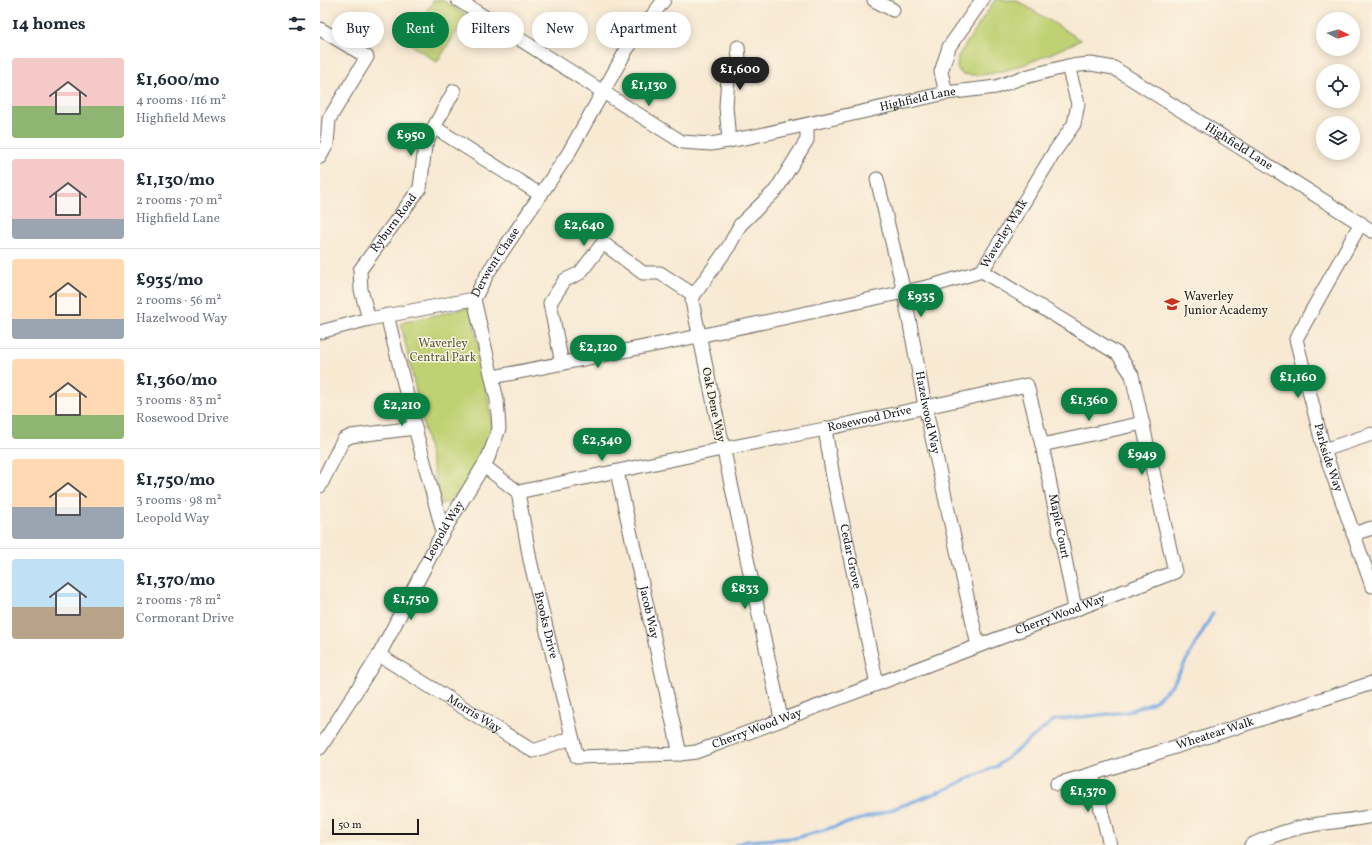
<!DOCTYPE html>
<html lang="en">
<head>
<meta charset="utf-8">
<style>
	body { margin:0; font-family:Vollkorn,serif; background:#f2f2f3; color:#1f2937; height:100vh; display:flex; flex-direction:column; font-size:15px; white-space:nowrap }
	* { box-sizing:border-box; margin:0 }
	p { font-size:13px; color:#747a83 }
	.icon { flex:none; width:22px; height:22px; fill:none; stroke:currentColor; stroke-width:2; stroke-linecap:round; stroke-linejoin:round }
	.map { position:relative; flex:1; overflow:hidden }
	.sheet { display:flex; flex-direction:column; background:#fff; width:320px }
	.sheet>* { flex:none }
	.banner { position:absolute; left:12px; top:12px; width:380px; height:36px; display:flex; gap:8px }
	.needle { width:26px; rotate:95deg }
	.tools { position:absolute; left:996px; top:12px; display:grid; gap:8px }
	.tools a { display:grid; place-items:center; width:44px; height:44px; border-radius:50%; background:#fff; box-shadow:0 2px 10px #0003; font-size:20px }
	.scale { position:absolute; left:12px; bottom:10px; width:87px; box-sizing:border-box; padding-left:4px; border:2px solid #1c1c1c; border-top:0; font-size:11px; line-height:14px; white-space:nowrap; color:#1c1c1c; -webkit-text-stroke:3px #fcf5e5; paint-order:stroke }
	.price { position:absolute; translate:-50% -34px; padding:0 9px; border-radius:14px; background:#0b8043; color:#fff; font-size:13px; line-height:26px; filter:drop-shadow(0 1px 2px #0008) }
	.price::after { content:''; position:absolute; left:50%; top:24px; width:12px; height:9px; margin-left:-6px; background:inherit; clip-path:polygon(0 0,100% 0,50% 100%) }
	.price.current { background:#222; color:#fff }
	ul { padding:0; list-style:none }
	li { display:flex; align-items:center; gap:12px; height:100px; padding:0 12px }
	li+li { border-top:1px solid #e0e1e3 }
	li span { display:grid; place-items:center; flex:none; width:112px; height:80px; border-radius:4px; color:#555 }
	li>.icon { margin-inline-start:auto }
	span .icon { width:48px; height:48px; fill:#fffc; stroke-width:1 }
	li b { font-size:17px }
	h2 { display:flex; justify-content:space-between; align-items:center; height:48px; padding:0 12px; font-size:17px }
	.tag { padding:0 14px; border-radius:18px; background:#fff; box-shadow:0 2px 10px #0003; font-size:14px; line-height:36px }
	.tag.current { background:#0b8043; color:#fff }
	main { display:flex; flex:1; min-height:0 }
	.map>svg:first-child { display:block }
</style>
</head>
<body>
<main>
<section class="sheet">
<h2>14 homes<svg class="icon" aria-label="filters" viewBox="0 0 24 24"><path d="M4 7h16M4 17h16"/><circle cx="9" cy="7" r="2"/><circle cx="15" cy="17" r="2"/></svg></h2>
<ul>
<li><span style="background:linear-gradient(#f6c9c9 60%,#8fb573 0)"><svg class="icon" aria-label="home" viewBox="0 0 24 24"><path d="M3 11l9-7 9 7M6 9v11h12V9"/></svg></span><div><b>£1,600/mo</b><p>4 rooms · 116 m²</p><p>Highfield Mews</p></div></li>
<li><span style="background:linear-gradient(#f6c9c9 75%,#9aa5b1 0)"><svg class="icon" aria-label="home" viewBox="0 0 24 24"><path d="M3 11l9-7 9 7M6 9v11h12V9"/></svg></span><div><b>£1,130/mo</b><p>2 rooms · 70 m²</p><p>Highfield Lane</p></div></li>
<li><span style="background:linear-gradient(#ffd9b3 75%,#9aa5b1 0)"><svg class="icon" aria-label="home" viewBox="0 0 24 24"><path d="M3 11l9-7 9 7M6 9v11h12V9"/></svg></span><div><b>£935/mo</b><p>2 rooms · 56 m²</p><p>Hazelwood Way</p></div></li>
<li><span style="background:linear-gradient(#ffd9b3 70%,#8fb573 0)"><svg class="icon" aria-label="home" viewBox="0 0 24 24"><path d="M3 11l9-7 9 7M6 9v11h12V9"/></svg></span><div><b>£1,360/mo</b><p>3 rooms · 83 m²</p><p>Rosewood Drive</p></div></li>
<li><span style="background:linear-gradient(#ffd9b3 60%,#9aa5b1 0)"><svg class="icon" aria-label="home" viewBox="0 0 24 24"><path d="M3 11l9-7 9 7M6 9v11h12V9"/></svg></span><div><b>£1,750/mo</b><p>3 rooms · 98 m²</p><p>Leopold Way</p></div></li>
<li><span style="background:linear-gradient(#bfe0f5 60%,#b9a48a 0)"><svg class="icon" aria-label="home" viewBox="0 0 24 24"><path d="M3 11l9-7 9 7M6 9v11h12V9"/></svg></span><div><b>£1,370/mo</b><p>2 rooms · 78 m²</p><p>Cormorant Drive</p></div></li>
</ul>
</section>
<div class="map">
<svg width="1052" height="845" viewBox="0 0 1052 845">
	<rect width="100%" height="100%" fill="#fcf5e5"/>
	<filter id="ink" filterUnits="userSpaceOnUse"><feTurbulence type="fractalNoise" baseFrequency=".025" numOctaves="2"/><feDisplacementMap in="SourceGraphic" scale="8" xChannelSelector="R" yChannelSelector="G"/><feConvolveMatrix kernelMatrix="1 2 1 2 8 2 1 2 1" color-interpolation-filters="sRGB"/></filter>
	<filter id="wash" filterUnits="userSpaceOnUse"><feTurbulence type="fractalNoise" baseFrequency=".012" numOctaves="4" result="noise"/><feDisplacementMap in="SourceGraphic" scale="16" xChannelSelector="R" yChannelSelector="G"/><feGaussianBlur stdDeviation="0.9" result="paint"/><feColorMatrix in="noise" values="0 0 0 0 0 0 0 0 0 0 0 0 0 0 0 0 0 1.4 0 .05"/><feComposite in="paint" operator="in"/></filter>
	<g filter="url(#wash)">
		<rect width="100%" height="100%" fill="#f8e9d3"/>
		<g fill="#c0d173" stroke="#6e7648">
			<path d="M114,0H122L147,16L117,62L87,42Z"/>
			<path d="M675,0H696L761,40C729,54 677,81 642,74L637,68L638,56Z"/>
			<path d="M151,307L173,427L170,444L139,500L121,504L81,323Z"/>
		</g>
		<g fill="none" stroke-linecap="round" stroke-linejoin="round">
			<path stroke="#77a8e2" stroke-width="3.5" d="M416,845L427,841L476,838L562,813L619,792L677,766L734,720L807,712L834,702L853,684L893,613"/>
		</g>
	</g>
	<g filter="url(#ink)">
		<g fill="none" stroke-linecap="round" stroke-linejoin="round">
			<defs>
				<g id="minor">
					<path id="s1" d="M138,0L362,142L391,144L435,136L626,93L676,87L701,78L748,66L771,64L794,68L1052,231"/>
					<path d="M554,0L573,10"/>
					<path d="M0,29L47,57L9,119L7,144L0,157"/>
					<path d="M626,93L621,72L629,47L662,0"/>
					<path d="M114,127L134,91"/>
					<path d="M409,141L406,107L408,76L420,71L418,47"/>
					<path id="s2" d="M557,179L584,292L605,406L658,646"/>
					<path id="s3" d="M1041,223L976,339L1004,450L1052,586"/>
					<path d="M67,315L95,428L123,532"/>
					<path id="s4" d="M49,319L41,290L40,270L100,188L105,146L114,127L221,195"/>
					<path id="s5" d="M0,332L49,319L154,299L169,271L248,154L307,49L344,0"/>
					<path d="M242,364L230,303L245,280L260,273L283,243L323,273H340L374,295"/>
					<path id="s6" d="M173,377L379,336L584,292L615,285L662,271L735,151L754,124L758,104L748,66"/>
					<path id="s7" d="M505,429L513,477L557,684"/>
					<path d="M722,445L823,423"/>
					<path d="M1004,450L1052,434"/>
					<path id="s8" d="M164,466L198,492L402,449L505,429L707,385L722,445L755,608"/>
					<path id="s9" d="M297,472L360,754"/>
					<path d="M0,486L23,440L31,436L95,428"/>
					<path id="s10" d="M198,492L210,560L257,757L360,754L376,752L855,572L812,375L798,354L662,271"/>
					<path d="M1033,534L1052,528"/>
					<path id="s11" d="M59,655L213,751L252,738"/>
					<path d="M461,718L372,301L374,295L409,246L420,225L456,190L487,140V125"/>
					<path id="s12" d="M0,748L59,655L123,532L168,458L179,429L177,400L154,299"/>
					<path d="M772,774L790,845"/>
					<path id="s13" d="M737,784L772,774L1052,683"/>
					<path d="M931,845C951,836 971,828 993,825C1013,821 1032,821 1052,816"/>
				</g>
			</defs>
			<use href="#minor" stroke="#69645c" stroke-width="15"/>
			<use href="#minor" stroke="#fff" stroke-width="13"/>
		</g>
	</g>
	<defs>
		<symbol id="school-bare" viewBox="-9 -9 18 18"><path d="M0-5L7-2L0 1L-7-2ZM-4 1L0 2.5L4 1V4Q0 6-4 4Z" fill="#c8321e" stroke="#fcf5e5" stroke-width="2.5" paint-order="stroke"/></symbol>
	</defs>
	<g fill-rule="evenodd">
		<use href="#school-bare" x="841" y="293" width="22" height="22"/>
	</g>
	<g text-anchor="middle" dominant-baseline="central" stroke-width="3" stroke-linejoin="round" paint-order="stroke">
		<g font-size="12" fill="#1c1c1c" stroke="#fcf5e5">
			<text stroke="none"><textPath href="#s1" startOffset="506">Highfield Lane</textPath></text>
			<text stroke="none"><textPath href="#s1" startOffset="854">Highfield Lane</textPath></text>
			<text stroke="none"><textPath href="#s4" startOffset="108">Ryburn Road</textPath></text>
			<text stroke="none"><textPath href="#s6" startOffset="544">Waverley Walk</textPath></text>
			<text stroke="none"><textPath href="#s5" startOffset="200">Derwent Chase</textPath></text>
			<text transform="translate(393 405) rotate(78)">Oak Dene Way</text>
			<text stroke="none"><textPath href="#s2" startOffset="239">Hazelwood Way</textPath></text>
			<text stroke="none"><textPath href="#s8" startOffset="402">Rosewood Drive</textPath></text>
			<text stroke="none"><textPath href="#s3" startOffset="256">Parkside Way</textPath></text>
			<text stroke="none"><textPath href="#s8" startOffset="708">Maple Court</textPath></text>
			<text stroke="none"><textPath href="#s12" startOffset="250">Leopold Way</textPath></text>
			<text stroke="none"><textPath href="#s7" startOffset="130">Cedar Grove</textPath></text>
			<text stroke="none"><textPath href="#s9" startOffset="144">Jacob Way</textPath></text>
			<text stroke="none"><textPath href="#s10" startOffset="780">Cherry Wood Way</textPath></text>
			<text stroke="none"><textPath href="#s10" startOffset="136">Brooks Drive</textPath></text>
			<text stroke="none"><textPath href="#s11" startOffset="112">Morris Way</textPath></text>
			<text stroke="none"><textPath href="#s10" startOffset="456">Cherry Wood Way</textPath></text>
			<text stroke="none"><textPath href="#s13" startOffset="166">Wheatear Walk</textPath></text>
		</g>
		<g font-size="12" fill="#1c1c1c" stroke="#fcf5e5" text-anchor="start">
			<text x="864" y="297">Waverley<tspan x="864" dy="14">Junior Academy</tspan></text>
		</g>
		<g font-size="12" fill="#555b3a" stroke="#fcf5e5">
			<text x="123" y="344">Waverley<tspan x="123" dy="14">Central Park</tspan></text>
		</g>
	</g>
</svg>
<div class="tools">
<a><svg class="needle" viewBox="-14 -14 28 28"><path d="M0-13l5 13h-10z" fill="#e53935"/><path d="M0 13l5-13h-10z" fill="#747a83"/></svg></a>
<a><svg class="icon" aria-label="locate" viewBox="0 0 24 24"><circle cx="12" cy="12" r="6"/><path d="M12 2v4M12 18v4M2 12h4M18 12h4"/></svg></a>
<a><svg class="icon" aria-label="layers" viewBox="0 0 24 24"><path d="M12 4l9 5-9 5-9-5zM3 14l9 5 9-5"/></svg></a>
</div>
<div class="scale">50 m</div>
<b class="price current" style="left:420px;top:91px">£1,600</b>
<b class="price" style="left:329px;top:107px">£1,130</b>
<b class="price" style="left:91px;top:157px">£950</b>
<b class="price" style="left:264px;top:247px">£2,640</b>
<b class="price" style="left:601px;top:318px">£935</b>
<b class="price" style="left:278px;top:369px">£2,120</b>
<b class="price" style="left:978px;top:399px">£1,160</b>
<b class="price" style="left:769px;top:422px">£1,360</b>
<b class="price" style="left:82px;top:427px">£2,210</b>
<b class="price" style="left:282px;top:462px">£2,540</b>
<b class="price" style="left:822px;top:476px">£949</b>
<b class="price" style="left:425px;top:610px">£833</b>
<b class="price" style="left:91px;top:621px">£1,750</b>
<b class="price" style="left:768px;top:813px">£1,370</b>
<div class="banner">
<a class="tag">Buy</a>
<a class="tag current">Rent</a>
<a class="tag">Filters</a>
<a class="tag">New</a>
<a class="tag">Apartment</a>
</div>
</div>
</main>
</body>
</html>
